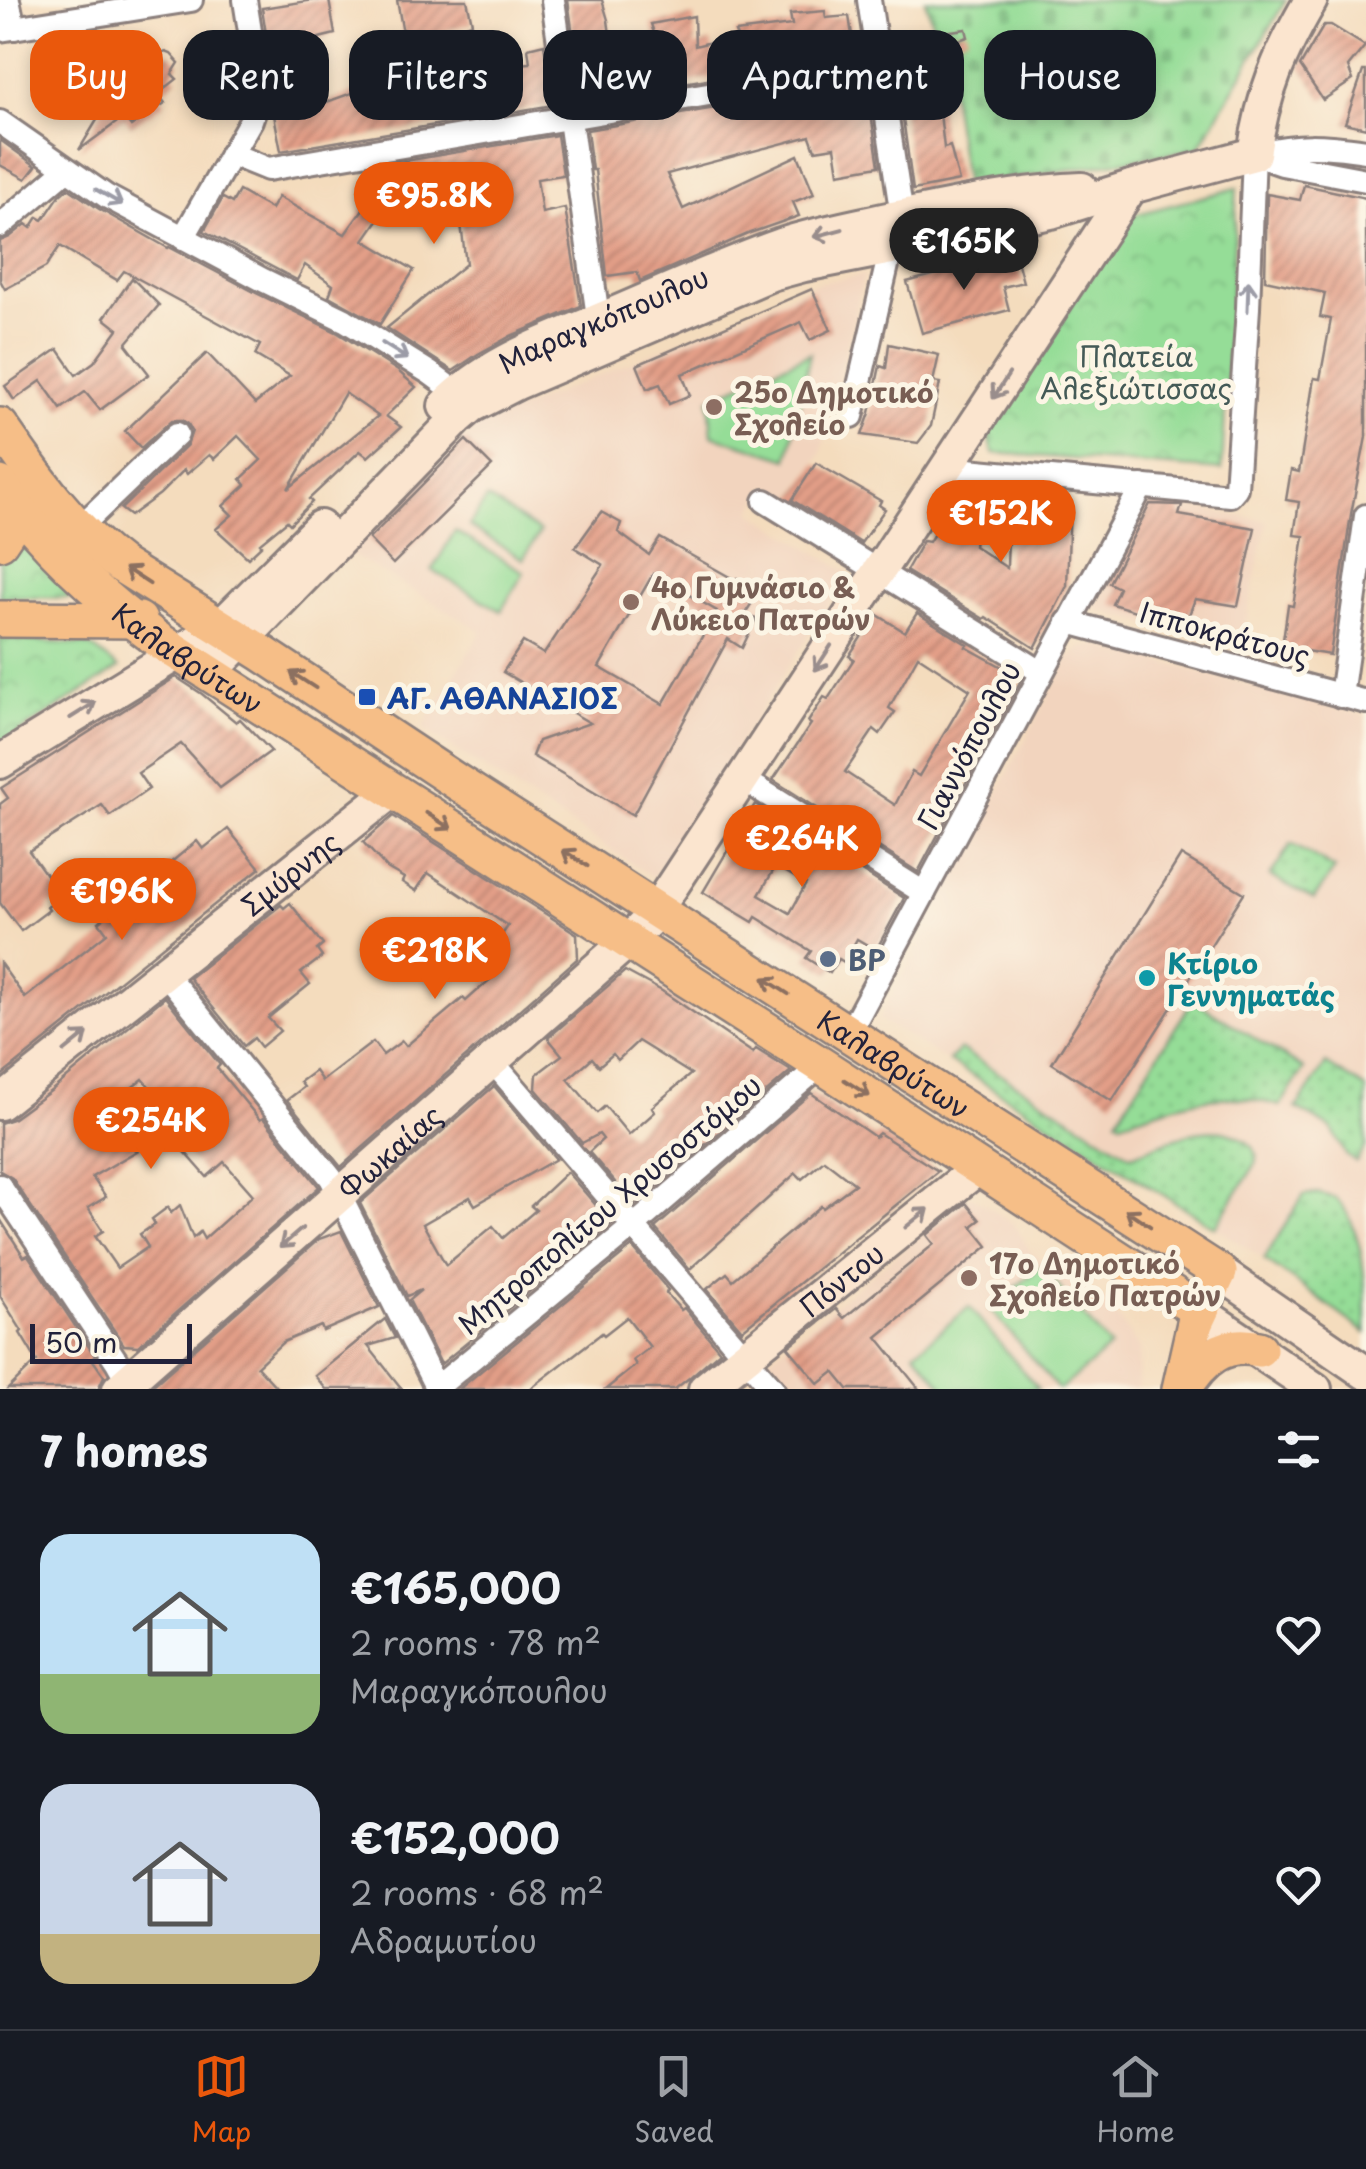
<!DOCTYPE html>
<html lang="en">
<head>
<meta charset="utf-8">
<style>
	body { margin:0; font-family:"Playpen Sans",sans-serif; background:#20242c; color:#f1f3f6; height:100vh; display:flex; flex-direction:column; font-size:38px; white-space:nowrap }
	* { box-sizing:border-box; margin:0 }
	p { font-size:32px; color:#9ea1a6 }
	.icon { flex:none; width:55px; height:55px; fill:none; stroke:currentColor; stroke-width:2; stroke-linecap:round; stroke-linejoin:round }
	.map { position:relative; height:1389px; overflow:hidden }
	.drawer { display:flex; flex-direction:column; background:#171b24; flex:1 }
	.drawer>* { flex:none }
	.guide { position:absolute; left:30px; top:30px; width:1308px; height:90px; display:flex; gap:20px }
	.scale { position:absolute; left:30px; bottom:25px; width:162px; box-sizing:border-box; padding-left:10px; border:5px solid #22223b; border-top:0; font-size:28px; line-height:35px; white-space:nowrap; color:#22223b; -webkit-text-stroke:8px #fcf5e5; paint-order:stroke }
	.price { position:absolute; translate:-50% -85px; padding:0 22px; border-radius:35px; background:#ea580c; color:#fff; font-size:32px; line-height:65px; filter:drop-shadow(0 2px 5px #0008) }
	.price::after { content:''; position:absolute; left:50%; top:60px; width:30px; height:22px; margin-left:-15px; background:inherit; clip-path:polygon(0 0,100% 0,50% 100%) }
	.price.selected { background:#222; color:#fff }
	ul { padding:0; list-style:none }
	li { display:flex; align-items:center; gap:30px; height:250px; padding:0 40px }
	li span { display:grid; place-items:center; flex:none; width:280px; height:200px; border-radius:30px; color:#555 }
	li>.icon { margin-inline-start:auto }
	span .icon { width:120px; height:120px; fill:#fffc; stroke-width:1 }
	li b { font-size:42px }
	h2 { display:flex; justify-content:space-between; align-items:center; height:120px; padding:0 40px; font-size:42px }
	.chip { padding:0 35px; border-radius:30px; background:#171b24; box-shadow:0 5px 15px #0003; font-size:35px; line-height:90px }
	.chip.selected { background:#ea580c; color:#fff }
	.tabs { display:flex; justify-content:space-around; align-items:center; height:140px; border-top:2px solid #363941; background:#171b24; font-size:28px; color:#9ea1a6 }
	.tabs a { display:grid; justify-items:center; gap:5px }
	.tabs .selected { color:#ea580c }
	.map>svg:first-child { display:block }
</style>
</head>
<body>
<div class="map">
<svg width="1366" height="1389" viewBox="0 0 1366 1389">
	<defs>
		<pattern id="grass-dots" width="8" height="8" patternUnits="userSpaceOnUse" patternTransform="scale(2.5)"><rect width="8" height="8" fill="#95dd97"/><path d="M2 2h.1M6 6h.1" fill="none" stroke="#80bd83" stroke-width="1.8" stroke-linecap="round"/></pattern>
		<pattern id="cemetery-stones" width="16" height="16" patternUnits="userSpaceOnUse" patternTransform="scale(2.5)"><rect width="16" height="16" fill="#95dd97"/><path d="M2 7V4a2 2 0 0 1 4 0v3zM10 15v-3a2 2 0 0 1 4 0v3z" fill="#80bd83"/></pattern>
		<pattern id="park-crowns" width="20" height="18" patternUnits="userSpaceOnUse" patternTransform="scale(2.5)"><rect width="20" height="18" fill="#95dd97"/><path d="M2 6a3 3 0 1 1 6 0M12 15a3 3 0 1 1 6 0" fill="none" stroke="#80bd83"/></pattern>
		<pattern id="building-hatch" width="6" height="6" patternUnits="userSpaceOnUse" patternTransform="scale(2.5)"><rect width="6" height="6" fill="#e39f88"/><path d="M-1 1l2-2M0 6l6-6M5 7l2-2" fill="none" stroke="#b88170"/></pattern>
	</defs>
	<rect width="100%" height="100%" fill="#fcf5e5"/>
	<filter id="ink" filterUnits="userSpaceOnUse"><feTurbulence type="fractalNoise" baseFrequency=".01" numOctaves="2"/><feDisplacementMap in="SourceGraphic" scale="20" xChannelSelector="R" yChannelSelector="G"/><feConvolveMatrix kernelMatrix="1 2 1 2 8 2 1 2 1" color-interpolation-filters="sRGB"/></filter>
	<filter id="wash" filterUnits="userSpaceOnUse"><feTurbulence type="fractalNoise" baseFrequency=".0048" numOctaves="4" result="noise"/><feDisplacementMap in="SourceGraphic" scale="40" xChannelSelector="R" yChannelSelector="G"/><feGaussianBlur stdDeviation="2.25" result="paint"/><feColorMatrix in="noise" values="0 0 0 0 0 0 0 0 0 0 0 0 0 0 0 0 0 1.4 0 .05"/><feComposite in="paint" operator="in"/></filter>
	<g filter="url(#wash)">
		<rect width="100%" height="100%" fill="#f4dcbd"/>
		<g fill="#f2d4be">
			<path d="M864,275L821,454L790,500L766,486L752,512L849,573L653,877L422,728L482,631L347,552L473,429L817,283Z"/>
			<path d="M1150,504L1182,505L1267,521L1240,649L1095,609Z"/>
			<path d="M1097,645L1366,716V1333L1264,1259L1215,1227L879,1019L1068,658L1081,648Z"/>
			<path d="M970,1195L1014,1224L1031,1253L1108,1302L1139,1349L1138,1389H793L768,1359Z"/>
		</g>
		<g fill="url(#grass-dots)" stroke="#5c8069" stroke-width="2.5">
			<path d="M1291,844L1335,869L1314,899L1270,876Z"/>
			<path d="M1193,1000L1304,1069L1280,1106C1218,1087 1179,1104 1121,1122L1117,1119Z"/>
			<path d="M960,1049L1130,1155C1164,1145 1213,1113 1247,1142C1254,1148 1257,1153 1257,1162L1215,1227L949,1061Z"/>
			<path d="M1326,1064L1366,1089V1146L1356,1162L1347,1156L1331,1128L1296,1108Z"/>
			<path d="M1317,1193L1336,1198C1366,1230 1366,1291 1366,1333L1264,1259L1304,1195Z"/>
		</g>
		<path fill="url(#cemetery-stones)" stroke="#5c8069" stroke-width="2.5" d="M925,0H1286L1198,149L965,186L948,70Z"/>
		<g fill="url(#park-crowns)" stroke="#5c8069" stroke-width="2.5">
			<path d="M1237,188L1222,470L994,453L987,433L1129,216Z"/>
			<path d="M24,538L69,594V598L0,597V557Z"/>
			<path d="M0,638L86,645L92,647L119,668L0,745Z"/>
		</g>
		<g fill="#95dd97" stroke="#5c8069" stroke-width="2.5">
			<path d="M810,353L788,459L712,435L709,399Z"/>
			<path d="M487,498L540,532L523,559L469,526Z"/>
			<path d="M455,531L524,572L501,611L432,570Z"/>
			<path d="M1041,1266L1110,1347L1061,1389H1058L990,1309Z"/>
			<path d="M969,1307L1038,1389H946L915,1352Z"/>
		</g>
		<g id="blocks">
			<g fill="url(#building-hatch)" fill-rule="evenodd">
				<path d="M314,0H329L335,34L319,38L324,103L360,90V97L404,92V87L422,84L419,66L473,58L475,67L530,63L528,48L544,44L553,105L281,151L272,105L275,92L262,8Z"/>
				<path d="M397,0H467L472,23L414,40L413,38L404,39Z"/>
				<path d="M568,0H602L608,20L612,50L657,42L651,24L694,16L695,46L711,42L719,77L582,100Z"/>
				<path d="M825,11L826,18L849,16L855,54L751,72L735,32L792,25L790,14Z"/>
				<path d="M1324,25H1331L1365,46L1348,67L1353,80L1323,100L1300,66Z"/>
				<path d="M966,29L968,37L931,49L928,89L937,87L944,148L950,146L959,181L913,190L892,39Z"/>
				<path d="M151,48L158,55L166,52L171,54L179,63L172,74L177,79L158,94L165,103L131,126L124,117L79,150L103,110L82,95L97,84L94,80L127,56L131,61Z"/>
				<path d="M1363,71H1366V128L1345,123Z"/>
				<path d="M866,82L879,166L839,173L835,147L815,150L810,136L667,174L683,209L798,155L814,194L793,202L799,216L750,233L640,281L637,272L607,276L595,170H592L587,130Z"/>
				<path d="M557,135L563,175L537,179L542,213L565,208L581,306L511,336L478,354L453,371L387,328L466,264L458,200L420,206L421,214L378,220L364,240L414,270L380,324L329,296L333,285L305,265L297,280L204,231L223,198L232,203L239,191L271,209L278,197L345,234L374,194L370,167Z"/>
				<path d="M0,140L36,166L26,179L0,165Z"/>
				<path d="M1304,185L1366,198V437L1351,514L1330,655L1282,647L1288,605L1293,606L1304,536L1294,535L1299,502L1286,500L1291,470L1299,472L1314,378L1320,379L1331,319L1320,317L1325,293L1265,280L1267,194L1300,200Z"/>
				<path d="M68,188L99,209L168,248L169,247L256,293L338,333L398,371L416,387L386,416L401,427L368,457L360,451L309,499L312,502L290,524L287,521L260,543L262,545L248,558L216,529L232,515L223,506L246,485L241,479L261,460L238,436L214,459L209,455L187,474L184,470L160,494L130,516L121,509L187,445L192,431L188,424L182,420H172L141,448L125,431L207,353L255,404L290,376L255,355L260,345L124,271L117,280L60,246L46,267L5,289L0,280V241L10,237L26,224L31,228L38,217L43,220L60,195ZM345,393L378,416L288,489Z"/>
				<path d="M1015,253L1023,282L1003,287L1009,310L922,333L907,282Z"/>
				<path d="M132,278L159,305L126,344L149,374L100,410L85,392L61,409L41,381L14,400L5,386L58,349L76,375L94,362L118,329L104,318Z"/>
				<path d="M812,289L831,330L810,340L801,322L682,374L690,395L669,404L660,384L647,389L637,365Z"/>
				<path d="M889,344L939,355L933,382L940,383L931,426L918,443L862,435L870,413L880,366L886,368Z"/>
				<path d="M466,440L492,466L393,564L369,539Z"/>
				<path d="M816,463L881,501L879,505L885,509L861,543L792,500Z"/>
				<path d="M976,495L975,502H980L974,546L1007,568L1009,504L1070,505L1067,586L1035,648L986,617L984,619L906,571L923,541L929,542L941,522L938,518L952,498Z"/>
				<path d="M1150,504L1182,505L1179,515L1255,528L1238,606L1195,599L1185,626L1112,604L1119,588L1109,583Z"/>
				<path d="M601,512L621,523L618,532L649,555L660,538L735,580L737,578L759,592L744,615L756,619L742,648L728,639L633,815L532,756L538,741L590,723L503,672L523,642L544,654L603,565L575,548ZM653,574L717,611L663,704L599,667Z"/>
				<path d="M917,613L968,645L966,647L1022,678L918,872L773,780L811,724L808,722L824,697L828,699L854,659L849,656L876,614L905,632ZM918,656L970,690L919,776L912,772L895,805L845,772L874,729L880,734L895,712L889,708Z"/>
				<path d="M176,677L202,694L236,722L240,719L271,751L220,788L181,744L138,773L149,789L110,816L102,805L29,851L62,897L47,907L49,910L21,931L0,903V804L8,798L1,788Z"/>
				<path d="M755,804L904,898L876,950L857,939L844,962L839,959L830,973L806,958L811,951L756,917L753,922L703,892ZM776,866L806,884L790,913L759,895Z"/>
				<path d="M393,816L577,934L578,958L341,1167L287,1100L304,1087L300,1082L315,1071L322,1081L373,1042L383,1055L402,1041L406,1046L463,998L466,1001L503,968L489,954L508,926L428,873L416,891L402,882L404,878L387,868L363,842Z"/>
				<path d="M228,829L260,868L0,1077V963L25,998L107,933L99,922L117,907L109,897L128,881L136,891L197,841L203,849Z"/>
				<path d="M1181,855L1244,893L1112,1101L1052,1063Z"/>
				<path d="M290,903L323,945L317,950L322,957L301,973L310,984L268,1018L280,1031L261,1047L254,1038L244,1046L189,978L281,905L284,908Z"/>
				<path d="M625,971L662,991L753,1053L756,1049L791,1071L635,1205L589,1152L603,1139L599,1134L582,1143L536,1089L537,1074L562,1055L548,1038ZM638,1041L691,1074L652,1107L655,1112L629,1135L605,1106L597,1113L568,1079L592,1058L599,1066L613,1054L618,1060Z"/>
				<path d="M165,997L220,1065L217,1068L260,1120L263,1118L319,1187L138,1346L124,1345L12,1178L0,1171V1123L12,1119L52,1090ZM143,1079L166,1106L160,1111L163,1114L157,1120L207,1177L224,1162L253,1195L204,1239L200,1232L193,1238L180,1205L171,1213L168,1207L152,1219L155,1224L140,1234L148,1247L117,1268L95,1236L103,1231L88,1208L106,1197L92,1177L142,1148L112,1103Z"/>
				<path d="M494,1086L556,1159L475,1205L470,1197L423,1224L446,1265L493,1226L503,1238L536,1210L531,1206L567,1172L612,1224L441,1364L409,1300L421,1290L407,1296L360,1203Z"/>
				<path d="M811,1093L875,1137L879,1133L938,1171L742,1330L707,1289L727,1273L733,1280L821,1206L823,1208L855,1184L824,1160L802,1179L796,1173L690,1269L655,1228Z"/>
				<path d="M966,1203L980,1220L972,1226L988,1246L877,1337L919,1389H848L834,1372L819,1384L788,1347L836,1309L844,1318L934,1244L927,1235Z"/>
				<path d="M0,1219L24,1257L28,1255L95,1356L92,1359L104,1376L98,1389H8L37,1361L20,1333L22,1331L0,1296Z"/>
				<path d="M341,1231L379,1307L323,1331L321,1326L283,1342L257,1366L278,1389H149L319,1239Z"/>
				<path d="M632,1247L668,1290L666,1293L681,1310L684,1308L720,1351L689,1378L675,1389H606L636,1365L633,1360L650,1347L627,1317L604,1335L602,1333L530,1389H459Z"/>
				<path d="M385,1319L395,1338L368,1346L402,1389H326L315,1376Z"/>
			</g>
		</g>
	</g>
	<g filter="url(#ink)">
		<use href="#blocks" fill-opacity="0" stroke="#8b7f7c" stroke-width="2.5"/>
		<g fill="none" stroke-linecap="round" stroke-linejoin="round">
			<defs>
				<g id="street">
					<path d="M8,0L14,28"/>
					<path d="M553,0L600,331"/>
					<path d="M0,30L191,0"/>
					<path d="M0,122L106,196L263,280L345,320L430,373L468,401"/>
					<path d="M231,154L268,169L879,65"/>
					<path d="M1254,154L1282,164L1366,180"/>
					<path d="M1254,154C1297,143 1323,145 1366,151"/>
					<path d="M0,226L66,170"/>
					<path d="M183,238L251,120L260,94L245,0"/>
					<path d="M852,416L891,248L902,216L869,0"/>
					<path d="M947,468L1230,495L1236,488L1248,308L1254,154"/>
					<path d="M765,501L1041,672"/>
					<path d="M78,529L177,434"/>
					<path d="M1068,622L1366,702"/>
					<path d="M1341,696L1366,516"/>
					<path d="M743,779L924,893"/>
					<path d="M164,972L331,1178L437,1389"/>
					<path d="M849,1033L1142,486"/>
					<path d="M492,1061L773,1389"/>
					<path d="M0,1186L117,1362L132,1389"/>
					<path d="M435,1389L635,1225L821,1065"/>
				</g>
				<g id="secondary">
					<path id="s1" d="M445,406C489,361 548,342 604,318C663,293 721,266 781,245C818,233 856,226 893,218C956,205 1017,192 1082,189"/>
					<path d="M210,673L458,418L472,406L517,383L771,274L804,265L891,248L1051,212L1131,187L1254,154C1263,92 1280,53 1311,0"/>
					<path d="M0,762L220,627L320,527"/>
					<path id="s2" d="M0,1103L392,791"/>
					<path d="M1219,1272L1366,1373"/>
					<path d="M1199,1311L1315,1389"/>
					<path id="s3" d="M119,1389L627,942L651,918L1131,187"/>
					<path id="s4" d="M705,1389L978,1168"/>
				</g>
				<g id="primary">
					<path id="s5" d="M0,426C36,478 70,527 121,565L262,653L457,782L1219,1272L1195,1323L1180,1389"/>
					<path id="s6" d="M0,484C43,546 101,598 161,642L821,1065L1199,1311"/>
					<path d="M0,542L20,512"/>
					<path d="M0,619L139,620"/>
					<path d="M1184,1389C1201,1360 1224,1340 1259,1349"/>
				</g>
			</defs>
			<use href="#street" stroke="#8b7f7c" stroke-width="28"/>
			<use href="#secondary" stroke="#8b7f7c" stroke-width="38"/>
			<use href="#primary" stroke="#8b7f7c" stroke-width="40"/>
			<use href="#street" stroke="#fff" stroke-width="22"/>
			<use href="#secondary" stroke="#fbe5cf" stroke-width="32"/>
			<use href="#primary" stroke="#f6be87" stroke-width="35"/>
		</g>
		<defs><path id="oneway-shaft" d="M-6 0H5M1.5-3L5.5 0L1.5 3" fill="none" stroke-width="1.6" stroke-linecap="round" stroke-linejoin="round" transform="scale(2.5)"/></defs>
		<g stroke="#9c9ca7">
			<use href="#oneway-shaft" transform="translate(109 197) rotate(30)"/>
			<use href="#oneway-shaft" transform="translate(1248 296) rotate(-88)"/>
			<use href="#oneway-shaft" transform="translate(395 351) rotate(32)"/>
		</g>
		<g stroke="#998d8c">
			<use href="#oneway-shaft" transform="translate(828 233) rotate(165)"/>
			<use href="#oneway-shaft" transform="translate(1001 386) rotate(123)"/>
			<use href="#oneway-shaft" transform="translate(823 658) rotate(123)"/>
			<use href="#oneway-shaft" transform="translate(83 710) rotate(-32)"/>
			<use href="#oneway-shaft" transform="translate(76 1042) rotate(-39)"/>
			<use href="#oneway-shaft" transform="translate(917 1218) rotate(-39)"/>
			<use href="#oneway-shaft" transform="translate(291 1238) rotate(139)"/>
		</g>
		<g stroke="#8c7061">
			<use href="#oneway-shaft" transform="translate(137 576) rotate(-147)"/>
			<use href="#oneway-shaft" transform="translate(303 680) rotate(-147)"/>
			<use href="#oneway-shaft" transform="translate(439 821) rotate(33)"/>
			<use href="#oneway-shaft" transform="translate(575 858) rotate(-147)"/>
			<use href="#oneway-shaft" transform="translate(776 986) rotate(-147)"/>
			<use href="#oneway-shaft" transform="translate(857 1088) rotate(33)"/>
			<use href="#oneway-shaft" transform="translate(1138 1218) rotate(-146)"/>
		</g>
	</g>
	<g fill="#8d6e63" stroke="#fcf5e5" stroke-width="4">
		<circle cx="714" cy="407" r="10"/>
		<circle cx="631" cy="602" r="10"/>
		<circle cx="969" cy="1278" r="10"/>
	</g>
	<rect fill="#1a4fb4" stroke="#fcf5e5" stroke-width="4" x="357" y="687" width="20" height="20" rx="5"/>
	<circle fill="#5c6f8a" stroke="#fcf5e5" stroke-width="4" cx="828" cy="959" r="10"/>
	<circle fill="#0f9aa8" stroke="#fcf5e5" stroke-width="4" cx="1147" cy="978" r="10"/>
	<g text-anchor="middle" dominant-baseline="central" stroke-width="10" stroke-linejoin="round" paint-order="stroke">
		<g font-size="28" fill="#22223b" stroke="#fcf5e5">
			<text stroke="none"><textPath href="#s1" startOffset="182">Μαραγκόπουλου</textPath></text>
			<text transform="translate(1225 633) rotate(15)">Ιπποκράτους</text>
			<text stroke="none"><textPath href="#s6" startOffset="258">Καλαβρύτων</textPath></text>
			<text transform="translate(968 745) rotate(-62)">Γιαννόπουλου</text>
			<text stroke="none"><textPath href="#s2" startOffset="370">Σμύρνης</textPath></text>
			<text stroke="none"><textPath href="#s5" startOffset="1105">Καλαβρύτων</textPath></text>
			<text stroke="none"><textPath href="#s3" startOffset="360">Φωκαίας</textPath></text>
			<text transform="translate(609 1204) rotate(-40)">Μητροπολίτου Χρυσοστόμου</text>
			<text stroke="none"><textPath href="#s4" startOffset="175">Πόντου</textPath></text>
		</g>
		<g font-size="28" fill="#445a57" stroke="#fcf5e5">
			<text x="1136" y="355">Πλατεία<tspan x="1136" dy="32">Αλεξιώτισσας</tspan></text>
		</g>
		<g font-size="28" font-weight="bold" fill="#785e54" stroke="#fcf5e5" text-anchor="start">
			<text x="734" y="391">25ο Δημοτικό<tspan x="734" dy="32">Σχολείο</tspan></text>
			<text x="651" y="586">4ο Γυμνάσιο &amp;<tspan x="651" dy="32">Λύκειο Πατρών</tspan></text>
			<text x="989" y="1262">17ο Δημοτικό<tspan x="989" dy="32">Σχολείο Πατρών</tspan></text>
		</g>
		<g font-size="28" font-weight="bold" fill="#164399" stroke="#fcf5e5" text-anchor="start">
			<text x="387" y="697">ΑΓ. ΑΘΑΝΑΣΙΟΣ</text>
		</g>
		<g font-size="28" font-weight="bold" fill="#4e5e75" stroke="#fcf5e5" text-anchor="start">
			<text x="848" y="959">BP</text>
		</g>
		<g font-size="28" font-weight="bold" fill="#0d838f" stroke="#fcf5e5" text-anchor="start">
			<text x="1167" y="962">Κτίριο<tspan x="1167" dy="32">Γεννηματάς</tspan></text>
		</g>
	</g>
</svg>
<div class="scale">50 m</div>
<b class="price" style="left:434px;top:247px">€95.8K</b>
<b class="price selected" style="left:964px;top:293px">€165K</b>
<b class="price" style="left:1001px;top:565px">€152K</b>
<b class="price" style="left:802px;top:890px">€264K</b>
<b class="price" style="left:122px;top:943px">€196K</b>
<b class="price" style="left:435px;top:1002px">€218K</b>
<b class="price" style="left:151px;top:1172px">€254K</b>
<div class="guide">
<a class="chip selected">Buy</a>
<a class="chip">Rent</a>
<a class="chip">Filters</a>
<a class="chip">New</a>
<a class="chip">Apartment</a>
<a class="chip">House</a>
</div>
</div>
<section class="drawer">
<h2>7 homes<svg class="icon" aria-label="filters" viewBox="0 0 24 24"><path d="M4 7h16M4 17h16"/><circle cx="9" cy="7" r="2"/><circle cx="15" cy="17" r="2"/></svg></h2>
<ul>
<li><span style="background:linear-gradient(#bfe0f5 70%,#8fb573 0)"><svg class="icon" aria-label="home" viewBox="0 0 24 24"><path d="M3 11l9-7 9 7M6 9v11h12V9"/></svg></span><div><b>€165,000</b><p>2 rooms · 78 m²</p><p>Μαραγκόπουλου</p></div><svg class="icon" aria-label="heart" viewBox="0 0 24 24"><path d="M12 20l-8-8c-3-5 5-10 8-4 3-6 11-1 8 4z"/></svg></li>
<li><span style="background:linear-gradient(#c9d6e8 75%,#c2b280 0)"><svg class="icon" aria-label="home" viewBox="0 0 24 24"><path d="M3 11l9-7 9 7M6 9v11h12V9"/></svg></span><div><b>€152,000</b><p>2 rooms · 68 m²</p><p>Αδραμυτίου</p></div><svg class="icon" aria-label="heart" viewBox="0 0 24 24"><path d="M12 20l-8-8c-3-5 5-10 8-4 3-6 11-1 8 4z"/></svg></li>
</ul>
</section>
<nav class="tabs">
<a class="selected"><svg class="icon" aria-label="map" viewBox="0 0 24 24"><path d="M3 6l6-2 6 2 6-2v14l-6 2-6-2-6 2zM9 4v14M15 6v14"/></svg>Map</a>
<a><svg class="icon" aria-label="saved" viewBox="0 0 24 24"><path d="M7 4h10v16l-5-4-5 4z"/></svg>Saved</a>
<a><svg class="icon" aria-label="home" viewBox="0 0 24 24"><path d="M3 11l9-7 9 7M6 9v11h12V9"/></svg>Home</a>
</nav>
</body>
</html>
